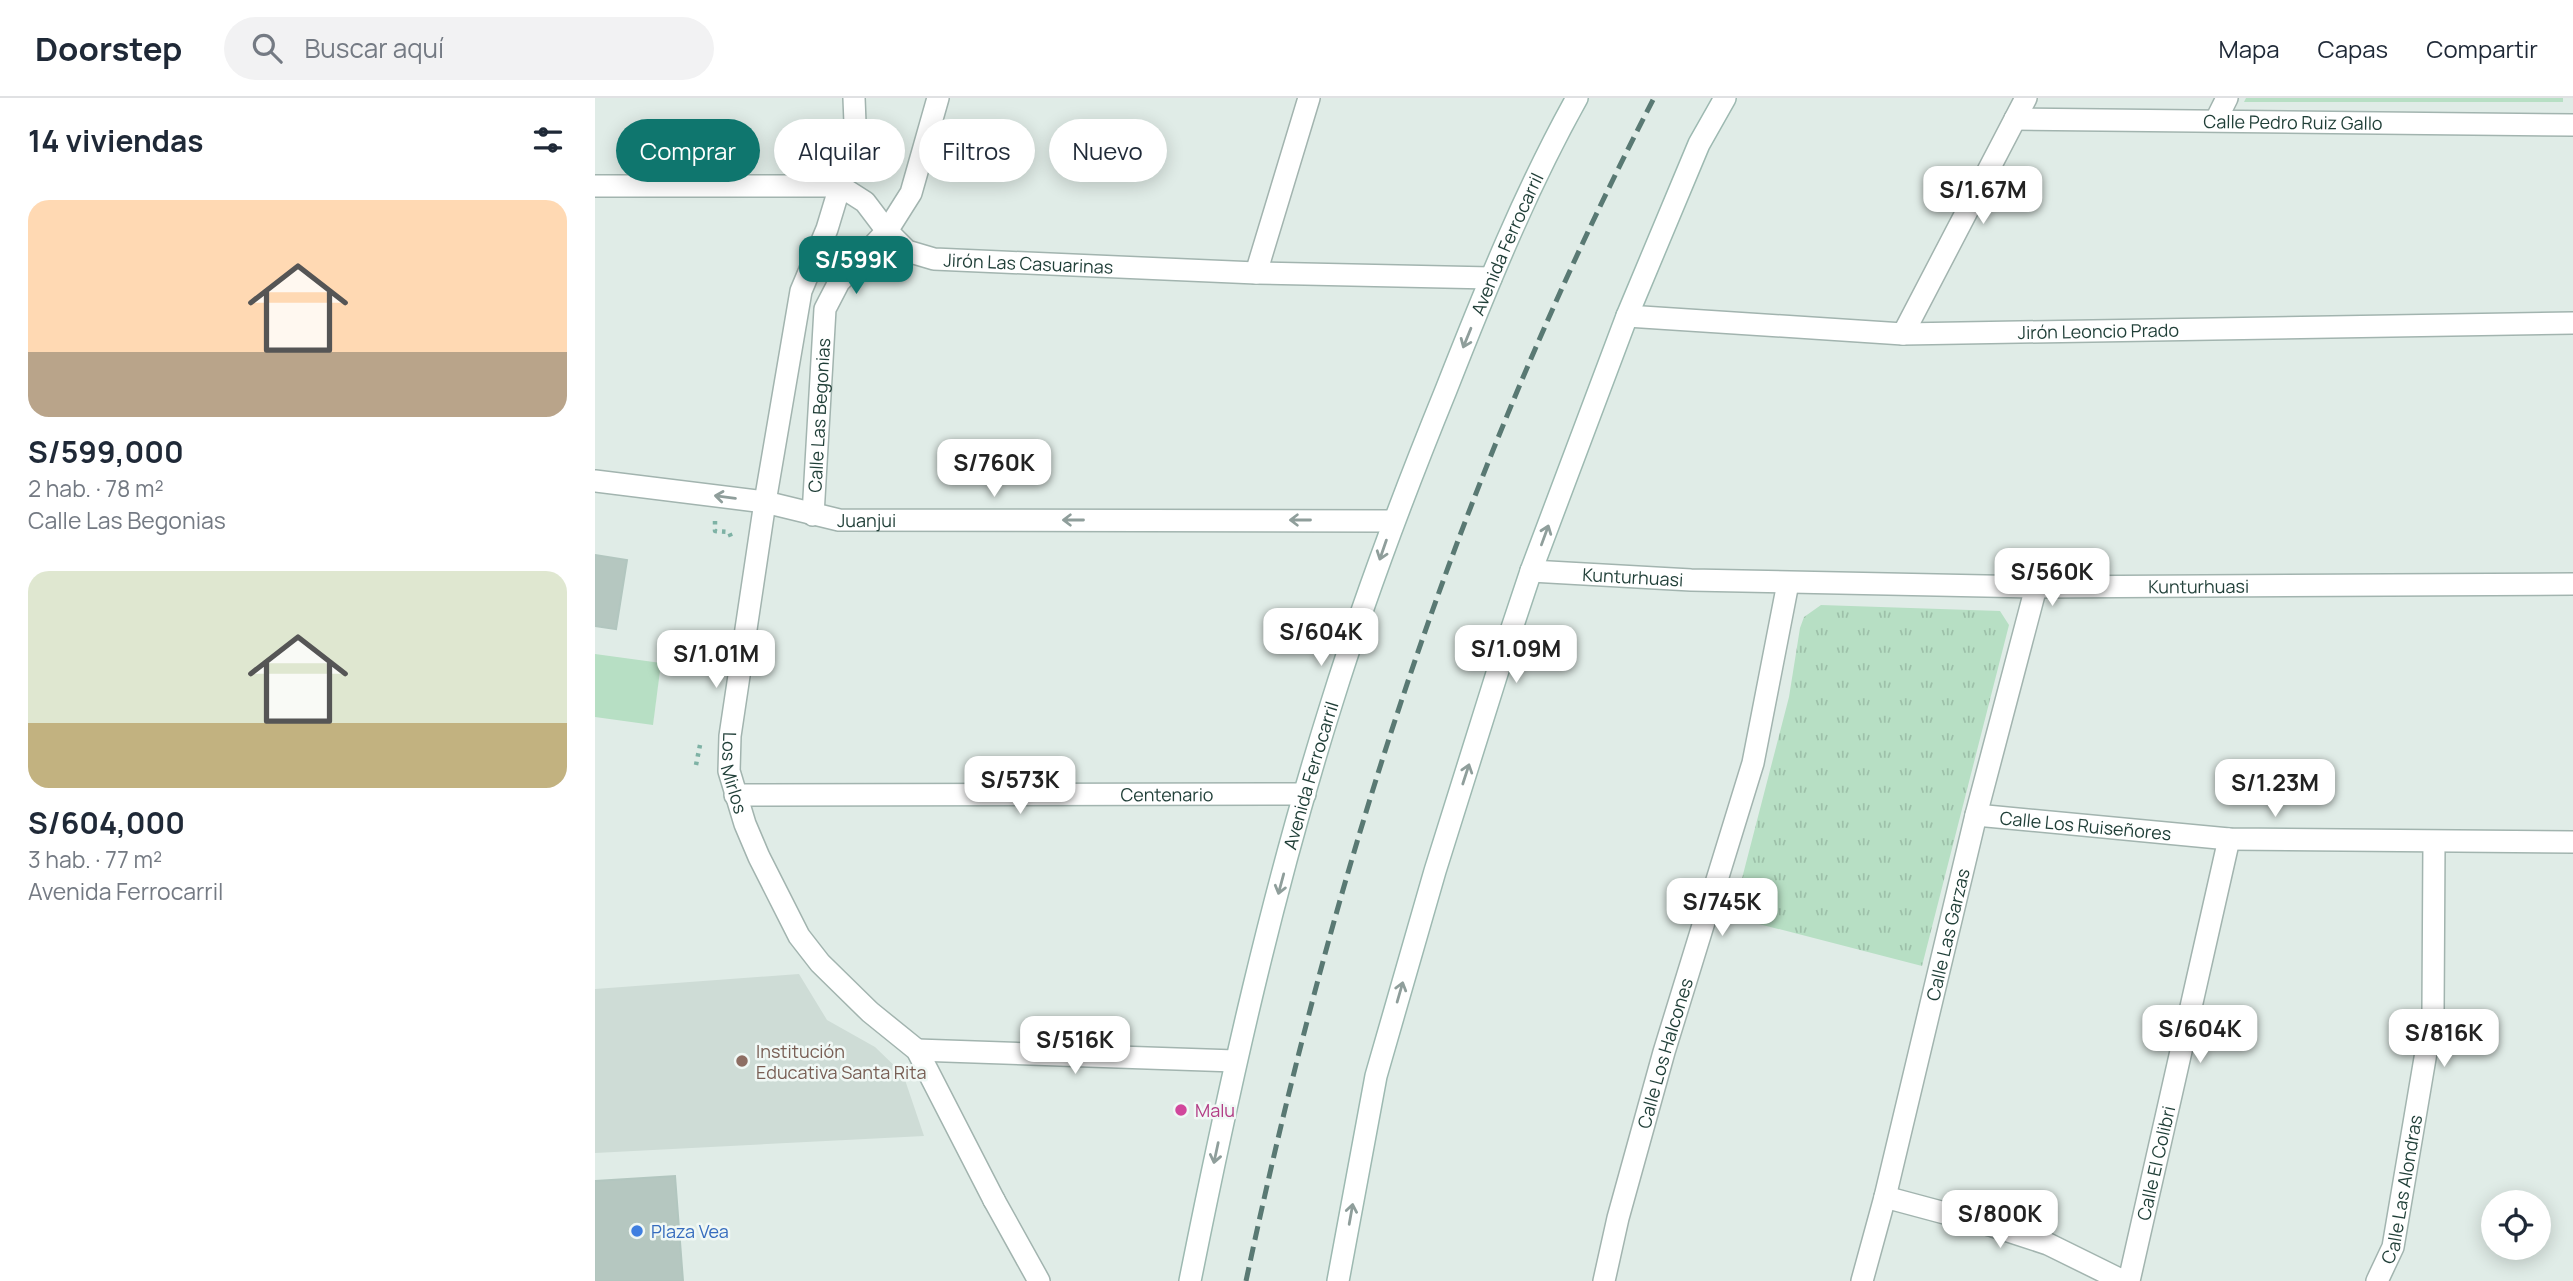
<!DOCTYPE html>
<html lang="es">
<head>
<meta charset="utf-8">
<style>
	body { margin:0; font-family:Manrope,sans-serif; background:#f2f2f3; color:#1f2937; height:100vh; display:flex; flex-direction:column; font-size:26px; white-space:nowrap }
	* { box-sizing:border-box; margin:0 }
	p { font-size:23px; color:#747a83 }
	.icon { flex:none; width:38px; height:38px; fill:none; stroke:currentColor; stroke-width:2; stroke-linecap:round; stroke-linejoin:round }
	.map { position:relative; flex:1; overflow:hidden }
	.side { display:flex; flex-direction:column; background:#fff; width:595px }
	.side>* { flex:none }
	.hud { position:absolute; left:21px; top:21px; width:665px; height:63px; display:flex; gap:14px }
	.buttons { position:absolute; left:1886px; top:1092px; display:grid; gap:14px }
	.buttons a { display:grid; place-items:center; width:70px; height:70px; border-radius:50%; background:#fff; box-shadow:0 4px 18px #0003; font-size:35px }
	.price { position:absolute; translate:-50% -60px; padding:0 16px; border-radius:14px; background:#fff; color:#222; font-size:23px; line-height:46px; filter:drop-shadow(0 2px 4px #0008) }
	.price::after { content:''; position:absolute; left:50%; top:42px; width:21px; height:16px; margin-left:-10px; background:inherit; clip-path:polygon(0 0,100% 0,50% 100%) }
	.price.current { background:#0f766e; color:#fff }
	ul { padding:0; list-style:none }
	li { display:grid; align-content:center; gap:14px; height:371px; padding:0 28px }
	li span { display:grid; place-items:center; height:217px; border-radius:21px; color:#555 }
	li>.icon { margin-inline-start:auto }
	span .icon { width:126px; height:126px; fill:#fffc; stroke-width:1 }
	li b { font-size:30px }
	h2 { display:flex; justify-content:space-between; align-items:center; height:84px; padding:0 28px; font-size:30px }
	.tag { padding:0 24px; border-radius:32px; background:#fff; box-shadow:0 4px 18px #0003; font-size:24px; line-height:63px }
	.tag.current { background:#0f766e; color:#fff }
	header { display:flex; align-items:center; gap:42px; box-sizing:border-box; height:98px; padding:0 35px; background:#fff; border-bottom:2px solid #e0e1e3 }
	header strong { font-size:33px }
	nav { display:flex; gap:38px; margin-inline-start:auto; font-size:24px }
	.search { width:490px; height:63px; background:#f2f2f3; display:flex; align-items:center; gap:18px; box-sizing:border-box; padding:0 24px; border-radius:38px; color:#747a83; font-size:26px }
	main { display:flex; flex:1; min-height:0 }
	.map>svg:first-child { display:block }
</style>
</head>
<body>
<header>
<strong>Doorstep</strong>
<div class="search"><svg class="icon" aria-label="search" viewBox="0 0 24 24"><circle cx="10" cy="10" r="6"/><path d="M15 15l6 6"/></svg>Buscar aquí</div>
<nav><a>Mapa</a><a>Capas</a><a>Compartir</a></nav>
</header>
<main>
<section class="side">
<h2>14 viviendas<svg class="icon" aria-label="filters" viewBox="0 0 24 24"><path d="M4 7h16M4 17h16"/><circle cx="9" cy="7" r="2"/><circle cx="15" cy="17" r="2"/></svg></h2>
<ul>
<li><span style="background:linear-gradient(#ffd9b3 70%,#b9a48a 0)"><svg class="icon" aria-label="home" viewBox="0 0 24 24"><path d="M3 11l9-7 9 7M6 9v11h12V9"/></svg></span><div><b>S/599,000</b><p>2 hab. · 78 m²</p><p>Calle Las Begonias</p></div></li>
<li><span style="background:linear-gradient(#dfe7d0 70%,#c2b280 0)"><svg class="icon" aria-label="home" viewBox="0 0 24 24"><path d="M3 11l9-7 9 7M6 9v11h12V9"/></svg></span><div><b>S/604,000</b><p>3 hab. · 77 m²</p><p>Avenida Ferrocarril</p></div></li>
</ul>
</section>
<div class="map">
<svg width="1978" height="1183" viewBox="0 0 1978 1183">
	<defs>
		<pattern id="park-tufts" width="24" height="20" patternUnits="userSpaceOnUse" patternTransform="scale(1.75)"><rect width="24" height="20" fill="#b7dfc4"/><path d="M3 7l-1-3M5 7V3M7 7l1-3M15 17l-1-3M17 17v-4M19 17l1-3" fill="none" stroke="#9dc0a9"/></pattern>
	</defs>
	<rect width="100%" height="100%" fill="#e0ece7"/>
	<path fill="#cedcd6" d="M204,876L232,922L280,949L308,976L329,1038L0,1055V891Z"/>
	<path fill="#b7dfc4" d="M0,556L66,565L58,627L0,619Z"/>
	<g fill="url(#park-tufts)">
		<path d="M1651,0H1968V4H1649Z"/>
		<path d="M1226,507L1405,513L1414,527L1327,868L1137,819L1194,599L1205,530L1209,519Z"/>
	</g>
	<g fill="#b5c7c0" stroke="#b2c6bf" stroke-width="2">
		<path d="M0,457L32,462L21,531L0,528Z"/>
		<path d="M80,1078L88,1183H0V1083Z"/>
	</g>
	<g fill="none" stroke-linecap="round" stroke-linejoin="round">
		<defs>
			<path id="pedestrian" d="M399,1102L444,1183"/>
			<g id="minor">
				<path id="s1" d="M259,0L260,25L245,88L232,131L206,193L170,404L135,638L134,673L150,726L164,759L204,838L225,865L275,914L322,952L399,1102"/>
				<path id="s2" d="M1420,21L1978,27"/>
				<path d="M1621,22L1632,0"/>
				<path id="s3" d="M0,88H245L270,104L292,133L312,153L339,161L661,175L896,180"/>
				<path d="M661,175L714,0"/>
				<path id="s4" d="M1032,218L1308,236L1978,225"/>
				<path d="M1308,236L1431,0"/>
				<path id="s5" d="M0,383L170,404L244,422L798,423"/>
				<path id="s6" d="M218,417L230,211L244,184L292,133L316,95L343,0"/>
				<path id="s7" d="M936,473L1096,482L1441,489L1978,486"/>
				<path id="s8" d="M140,697L710,696"/>
				<path id="s9" d="M1381,717L1634,741L1978,744"/>
				<path d="M322,952L640,963"/>
				<path d="M1290,1099L1398,1128L1453,1146L1528,1183"/>
				<path id="s10" d="M1009,1183L1023,1120L1069,954L1158,665L1193,485"/>
				<path id="s11" d="M1267,1183L1290,1099L1381,717L1441,489"/>
				<path id="s12" d="M1534,1183L1634,741"/>
				<path id="s13" d="M1782,1183L1798,1149L1838,913L1839,744"/>
			</g>
			<g id="secondary">
				<path id="s14" d="M595,1183C634,988 677,794 737,604C770,498 809,395 851,292C890,193 930,93 982,0"/>
				<path d="M743,1183L781,978L840,773L904,569L936,473L1032,218L1104,46L1130,0"/>
			</g>
		</defs>
		<use href="#pedestrian" stroke="#a2b4af" stroke-width="24"/>
		<use href="#minor" stroke="#a2b4af" stroke-width="24"/>
		<use href="#secondary" stroke="#9db9b1" stroke-width="24"/>
		<g stroke="#7eb2a5" stroke-width="4.5" stroke-dasharray="3.5 5" stroke-linecap="butt">
			<path d="M120,423V433L134,434L136,439"/>
			<path d="M101,667L105,647"/>
		</g>
		<use href="#pedestrian" stroke="#fff" stroke-width="21"/>
		<use href="#minor" stroke="#fff" stroke-width="21"/>
		<use href="#secondary" stroke="#fff" stroke-width="21"/>
		<path stroke="#597973" stroke-width="5" stroke-dasharray="14 7" stroke-linecap="butt" d="M651,1183C739,769 864,377 1059,0"/>
	</g>
	<defs><path id="oneway-shaft" d="M-6 0H5M1.5-3L5.5 0L1.5 3" fill="none" stroke-width="1.6" stroke-linecap="round" stroke-linejoin="round" transform="scale(1.75)"/></defs>
	<g stroke="#8f9e9b">
		<use href="#oneway-shaft" transform="translate(872 240) rotate(112)"/>
		<use href="#oneway-shaft" transform="translate(130 399) rotate(-173)"/>
		<use href="#oneway-shaft" transform="translate(478 422) rotate(-180)"/>
		<use href="#oneway-shaft" transform="translate(705 422) rotate(-180)"/>
		<use href="#oneway-shaft" transform="translate(950 437) rotate(-70)"/>
		<use href="#oneway-shaft" transform="translate(788 452) rotate(109)"/>
		<use href="#oneway-shaft" transform="translate(871 676) rotate(-72)"/>
		<use href="#oneway-shaft" transform="translate(686 786) rotate(105)"/>
		<use href="#oneway-shaft" transform="translate(805 894) rotate(-74)"/>
		<use href="#oneway-shaft" transform="translate(621 1055) rotate(102)"/>
		<use href="#oneway-shaft" transform="translate(756 1116) rotate(-80)"/>
	</g>
	<circle fill="#8d6e63" stroke="#f0f8f5" stroke-width="2.5" cx="147" cy="963" r="7"/>
	<circle fill="#d1479c" stroke="#f0f8f5" stroke-width="2.5" cx="586" cy="1012" r="7"/>
	<circle fill="#3f7fe0" stroke="#f0f8f5" stroke-width="2.5" cx="42" cy="1133" r="7"/>
	<g text-anchor="middle" dominant-baseline="central" stroke-width="5" stroke-linejoin="round" paint-order="stroke">
		<g font-size="18" fill="#1f3e37" stroke="#f0f8f5">
			<text stroke="none"><textPath href="#s2" startOffset="278">Calle Pedro Ruiz Gallo</textPath></text>
			<text stroke="none"><textPath href="#s14" startOffset="1087">Avenida Ferrocarril</textPath></text>
			<text stroke="none"><textPath href="#s3" startOffset="462">Jirón Las Casuarinas</textPath></text>
			<text stroke="none"><textPath href="#s4" startOffset="472">Jirón Leoncio Prado</textPath></text>
			<text stroke="none"><textPath href="#s6" startOffset="100">Calle Las Begonias</textPath></text>
			<text stroke="none"><textPath href="#s5" startOffset="275">Juanjui</textPath></text>
			<text stroke="none"><textPath href="#s7" startOffset="102">Kunturhuasi</textPath></text>
			<text stroke="none"><textPath href="#s7" startOffset="668">Kunturhuasi</textPath></text>
			<text stroke="none"><textPath href="#s1" startOffset="690">Los Mirlos</textPath></text>
			<text stroke="none"><textPath href="#s14" startOffset="520">Avenida Ferrocarril</textPath></text>
			<text stroke="none"><textPath href="#s8" startOffset="432">Centenario</textPath></text>
			<text stroke="none"><textPath href="#s9" startOffset="110">Calle Los Ruiseñores</textPath></text>
			<text stroke="none"><textPath href="#s11" startOffset="357">Calle Las Garzas</textPath></text>
			<text stroke="none"><textPath href="#s10" startOffset="236">Calle Los Halcones</textPath></text>
			<text stroke="none"><textPath href="#s12" startOffset="121">Calle El Colibri</textPath></text>
			<text stroke="none"><textPath href="#s13" startOffset="96">Calle Las Alondras</textPath></text>
		</g>
		<g font-size="18" fill="#785e54" stroke="#f0f8f5" text-anchor="start">
			<text x="161" y="953">Institución<tspan x="161" dy="21">Educativa Santa Rita</tspan></text>
		</g>
		<g font-size="18" fill="#b23c85" stroke="#f0f8f5" text-anchor="start">
			<text x="600" y="1012">Malu</text>
		</g>
		<g font-size="18" fill="#366cbe" stroke="#f0f8f5" text-anchor="start">
			<text x="56" y="1133">Plaza Vea</text>
		</g>
	</g>
</svg>
<div class="buttons">
<a><svg class="icon" aria-label="locate" viewBox="0 0 24 24"><circle cx="12" cy="12" r="6"/><path d="M12 2v4M12 18v4M2 12h4M18 12h4"/></svg></a>
</div>
<b class="price" style="left:1388px;top:128px">S/1.67M</b>
<b class="price current" style="left:261px;top:198px">S/599K</b>
<b class="price" style="left:399px;top:401px">S/760K</b>
<b class="price" style="left:1457px;top:510px">S/560K</b>
<b class="price" style="left:726px;top:570px">S/604K</b>
<b class="price" style="left:921px;top:587px">S/1.09M</b>
<b class="price" style="left:121px;top:592px">S/1.01M</b>
<b class="price" style="left:425px;top:718px">S/573K</b>
<b class="price" style="left:1680px;top:721px">S/1.23M</b>
<b class="price" style="left:1127px;top:840px">S/745K</b>
<b class="price" style="left:1605px;top:967px">S/604K</b>
<b class="price" style="left:1849px;top:971px">S/816K</b>
<b class="price" style="left:480px;top:978px">S/516K</b>
<b class="price" style="left:1405px;top:1152px">S/800K</b>
<div class="hud">
<a class="tag current">Comprar</a>
<a class="tag">Alquilar</a>
<a class="tag">Filtros</a>
<a class="tag">Nuevo</a>
</div>
</div>
</main>
</body>
</html>
